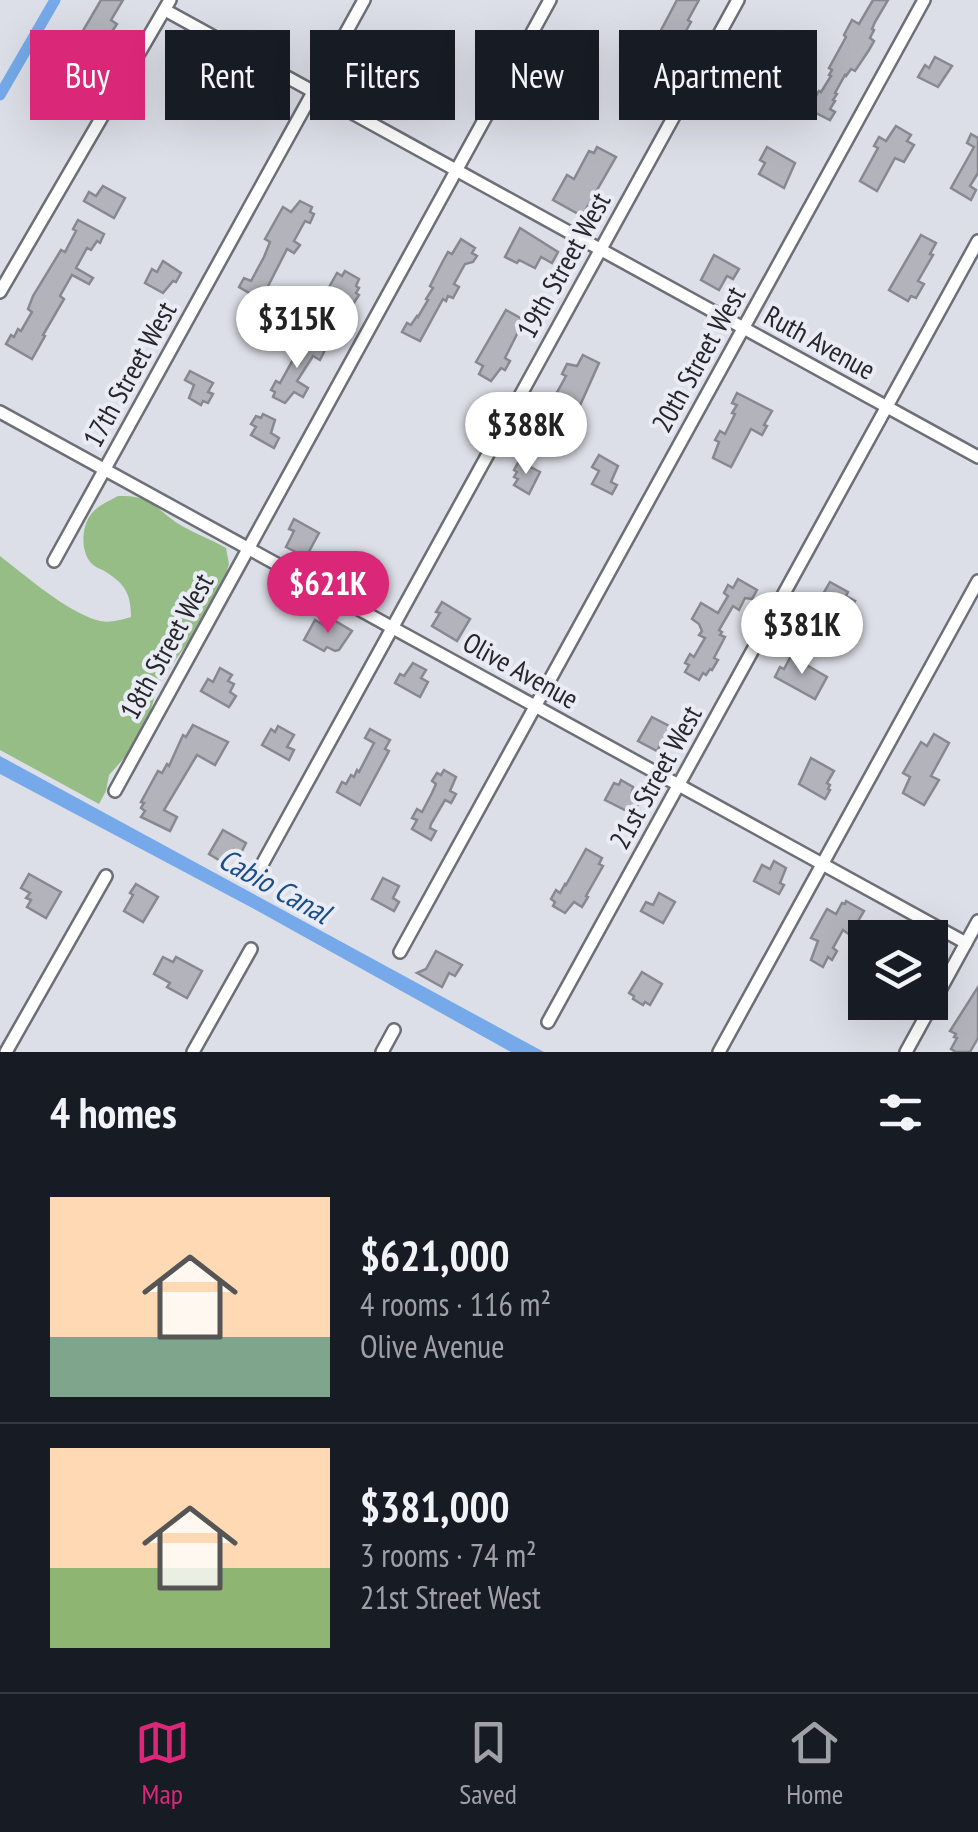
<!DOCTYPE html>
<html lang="en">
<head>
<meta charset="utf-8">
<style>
	body { margin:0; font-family:"PT Sans Narrow",sans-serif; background:#242831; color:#f1f3f6; height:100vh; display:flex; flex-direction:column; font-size:38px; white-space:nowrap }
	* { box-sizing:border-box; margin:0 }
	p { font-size:32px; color:#9ea1a6 }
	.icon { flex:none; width:55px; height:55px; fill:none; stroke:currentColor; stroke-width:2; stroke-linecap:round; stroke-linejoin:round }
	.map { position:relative; height:1052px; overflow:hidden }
	.sheet { display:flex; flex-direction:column; background:#171b24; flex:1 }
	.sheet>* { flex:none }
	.hud { position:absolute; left:30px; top:30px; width:920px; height:90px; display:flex; gap:20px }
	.tools { position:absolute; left:848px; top:920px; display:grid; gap:20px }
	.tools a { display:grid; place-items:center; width:100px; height:100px; border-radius:0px; background:#171b24; box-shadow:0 10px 40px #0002; font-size:50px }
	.price { position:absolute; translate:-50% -85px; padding:0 22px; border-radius:35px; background:#fff; color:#222; font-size:32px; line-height:65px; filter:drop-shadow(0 2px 5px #0008) }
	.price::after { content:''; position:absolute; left:50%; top:60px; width:30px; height:22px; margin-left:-15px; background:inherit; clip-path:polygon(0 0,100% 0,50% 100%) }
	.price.selected { background:#db2777; color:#fff }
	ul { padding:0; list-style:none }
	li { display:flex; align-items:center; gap:30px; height:250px; padding:0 50px }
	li+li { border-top:2px solid #363941 }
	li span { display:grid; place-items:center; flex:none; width:280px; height:200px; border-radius:0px; color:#555 }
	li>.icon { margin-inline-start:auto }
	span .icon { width:120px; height:120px; fill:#fffc; stroke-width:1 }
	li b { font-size:42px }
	h2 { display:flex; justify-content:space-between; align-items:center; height:120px; padding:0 50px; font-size:42px }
	.chip { padding:0 35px; border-radius:0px; background:#171b24; box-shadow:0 10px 40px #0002; font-size:35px; line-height:90px }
	.chip.selected { background:#db2777; color:#fff }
	.menu { display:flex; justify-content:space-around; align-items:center; height:140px; border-top:2px solid #363941; background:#171b24; font-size:28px; color:#9ea1a6 }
	.menu a { display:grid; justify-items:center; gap:5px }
	.menu .selected { color:#db2777 }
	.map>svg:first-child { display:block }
</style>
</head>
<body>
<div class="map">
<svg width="978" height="1052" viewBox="0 0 978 1052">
	<rect width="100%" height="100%" fill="#dcdfe7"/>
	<path fill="#95bd85" d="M118,496C154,495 155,510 182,526C196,534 212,540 226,548L229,564L224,580L200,626L158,684L149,717L133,748L109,775L106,791L99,804L0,750V556C26,576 68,613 100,621C111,623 120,620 131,617C131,594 125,584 106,572C102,569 96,568 92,564C80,552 81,526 92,513C99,505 109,501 118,496Z"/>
	<path fill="#75a9e9" d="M0,756L544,1052H511L256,910L0,774Z"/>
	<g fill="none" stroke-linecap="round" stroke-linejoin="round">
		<path stroke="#75a9e9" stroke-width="11" d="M0,95L55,0"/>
	</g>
	<g fill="#b2b3bb" stroke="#888990" stroke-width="2.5">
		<path d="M101,0H123L111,20L117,24L111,33L108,32L106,35L103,34L98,43L81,34Z"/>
		<path d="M677,0H699L688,20L691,22L686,31L690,33L673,63L665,58L656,69L644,63L646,58L642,56L646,47L651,49Z"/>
		<path d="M873,0H888L875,22L872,29L874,30L870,38L874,41L869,50L855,71L851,69L846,76L845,75L835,93L837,94L833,100L835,101L830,109L835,112L830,120L808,109L819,91L821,92L831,76L829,75L832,70L829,68L846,37L844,35L852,20L859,24Z"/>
		<path d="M566,37L589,50L575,74L560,65L568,50L560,45Z"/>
		<path d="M757,47L767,53L752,79L731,67L737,58L744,63Z"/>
		<path d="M87,51L99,58L92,73L97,75L91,84L71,72L81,54L84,56Z"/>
		<path d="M935,57L952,66L938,87L918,77L925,65L929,68Z"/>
		<path d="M361,66L384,79L378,90L373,87L364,98L351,90L357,79L354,77Z"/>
		<path d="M896,126L911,135L907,141L914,145L904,162L895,158L877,191L860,181L878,148L874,146L879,137L886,141Z"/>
		<path d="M971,134L978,138V173L970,186L976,190L971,200L951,188L974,147L967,143Z"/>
		<path d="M597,147L616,157L582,216L553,200L567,175L574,179L589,151L594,153Z"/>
		<path d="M767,147L795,163L784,188L759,174L765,163L760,160Z"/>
		<path d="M103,186L125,198L114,218L84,201L89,192L96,196Z"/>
		<path d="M300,201L312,207L310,212L314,214L310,223L305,221L294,241L300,245L294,253L287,249L261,300L239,287L244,278L251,281L264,257L270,242L265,239L283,207L291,212Z"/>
		<path d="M78,220L104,234L100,243L97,241L91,250L87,248L76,268L93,278L89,284L72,275L60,296L64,299L43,335L45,336L32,359L6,344L11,335L14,337L18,329L21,331L32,312L28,309L33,296L61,250L65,252L76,231L73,229Z"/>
		<path d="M520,228L558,252L552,263L541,257L535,268L519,260L517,263L505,257Z"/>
		<path d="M921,235L936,243L930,254L933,255L918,281L924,284L916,298L911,296L908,301L889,290Z"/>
		<path d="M461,239L475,248L472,253L477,256L473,262L465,264L454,284L459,287L453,298L448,296L446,301L443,299L420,341L402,332L407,323L411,325L417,316L418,317L428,300L426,299L433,288L430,286L443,261L448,252L452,254Z"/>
		<path d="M714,255L739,269L733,279L727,276L719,290L701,280Z"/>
		<path d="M163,261L181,273L176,282L173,281L163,293L145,283L152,269L157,272Z"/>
		<path d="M345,271L359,279L356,286L359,288L356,293L359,295L353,304L328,289L337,273L342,276Z"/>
		<path d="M506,310L522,319L518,325L521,326L505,358L510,361L505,370L501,368L491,381L479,374L483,366L476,362Z"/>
		<path d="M305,339L325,350L320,360L313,356L297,381L308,388L303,397L294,392L285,403L273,397L275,392L271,390L276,381L280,383L295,356L291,354L297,343L301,346Z"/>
		<path d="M583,355L599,363L578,410L583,413L579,420L574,417L570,423L557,416L564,400L555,396L566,376L562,374L567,364L577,366Z"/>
		<path d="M190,371L213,383L208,392L213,394L208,403L203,401L201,405L189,398L194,385L185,380Z"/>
		<path d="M737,393L772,411L764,425L767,426L762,435L751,429L731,467L713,458L719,442L715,440L720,431L725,434L735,414L732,413L737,405L732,403Z"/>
		<path d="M263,414L275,420L271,433L279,438L274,448L251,435L256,427L251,424L256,416L261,418Z"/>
		<path d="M599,455L618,466L611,482L617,485L612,494L592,484L599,471L592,467Z"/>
		<path d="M519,461L540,472L529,494L514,485L518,479L514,477L517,472L514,470Z"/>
		<path d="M294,519L319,533L306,557L286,547L294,531L289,529Z"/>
		<path d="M738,579L757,590L752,599L745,598L739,610L733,606L719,630L722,632L720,635L725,637L714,658L718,660L712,670L710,669L706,675L703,673L699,680L685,672L689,665L685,663L690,654L694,657L705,638L699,635L702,631L699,624L692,619L701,603L718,613L728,596L724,593L728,585L733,588Z"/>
		<path d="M830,582L848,592L846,596L855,601L850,609L841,605L834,618L815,608Z"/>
		<path d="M442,602L470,619L457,641L432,626L440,613L436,612Z"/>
		<path d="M332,619L352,631L339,650L335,651L327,647L324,651L304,640L315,620L327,627Z"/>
		<path d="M791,656L827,677L815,699L775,677L780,667L784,669Z"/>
		<path d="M413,663L426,670L421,678L428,682L420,697L395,683L400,674L404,676Z"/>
		<path d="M220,668L232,675L228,681L234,684L230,692L236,696L229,707L201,691L208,679L213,682Z"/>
		<path d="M652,717L675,729L670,738L665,736L657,751L638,741Z"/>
		<path d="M193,725L228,742L215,765L197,755L164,810L177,817L170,831L141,817L145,811L141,808L144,803L141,802L158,771L162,773L167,764L169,766L183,735L186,737Z"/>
		<path d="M278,726L294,735L287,747L294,750L289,760L262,745L271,729L275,732Z"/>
		<path d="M370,729L390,740L385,749L389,751L360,805L337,792L342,782L346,784L351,775L354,777L357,770L359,772L374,743L365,738Z"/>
		<path d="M934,734L949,743L931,776L939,780L924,805L903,793L910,777L903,773L921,742L927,746Z"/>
		<path d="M811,758L834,771L827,783L830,785L828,789L830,790L825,799L799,784Z"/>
		<path d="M444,770L456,777L450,791L456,794L451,803L445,800L431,824L430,828L436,831L431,840L412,829L417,820L412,818L417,809L422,812L432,793L436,784L432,781L437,773L441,775Z"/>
		<path d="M621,780L633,787L631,797L638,805L633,814L605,800L614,783L619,785Z"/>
		<path d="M223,830L246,843L241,853L234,849L230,852L224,863L209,854Z"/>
		<path d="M586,849L602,858L599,864L603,866L586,896L588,897L582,907L574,902L565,913L553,906L555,902L551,899L556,890L560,893L565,884L566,885Z"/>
		<path d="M774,861L786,868L780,883L784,885L779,894L754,881L762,865L770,869Z"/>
		<path d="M29,874L61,892L46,918L27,907L31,900L26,898L30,893L21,888Z"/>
		<path d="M383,878L399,886L393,898L399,902L394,911L372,899Z"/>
		<path d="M136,884L158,897L143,922L124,911L133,895L130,893Z"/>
		<path d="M659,893L675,902L663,923L641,911L646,902L653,905Z"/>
		<path d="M846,901L864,911L850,935L843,930L833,948L837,951L832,960L828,957L823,967L811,960L818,941L811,938L827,909L836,914L842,903L845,904Z"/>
		<path d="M436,951L462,965L455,976L449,973L442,987L417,973L426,969Z"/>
		<path d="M163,957L173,962L176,957L202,971L187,998L167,987L170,983L154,974Z"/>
		<path d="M642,972L662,984L650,1005L645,1002L643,1005L633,999L634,996L629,993Z"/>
		<path d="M978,987V1038L970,1052H956L951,1049L957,1038L954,1037L956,1034L950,1031Z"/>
	</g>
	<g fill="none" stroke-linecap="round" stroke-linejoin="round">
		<defs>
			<g id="street">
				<path d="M165,10L978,457"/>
				<path d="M0,292L170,0"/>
				<path d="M0,412L966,943"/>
				<path d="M54,561L364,0"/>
				<path d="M115,791L550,0"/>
				<path d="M259,870L738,0"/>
				<path d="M400,952L924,0"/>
				<path d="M548,1022L978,241"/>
				<path d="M6,1052L106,876"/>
				<path d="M193,1052L251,949"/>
				<path d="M382,1052L394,1030"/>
				<path d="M719,1052L978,581"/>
				<path d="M906,1052L978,921"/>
			</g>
		</defs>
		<use href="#street" stroke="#6c6f76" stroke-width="16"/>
		<use href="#street" stroke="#fff" stroke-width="11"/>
	</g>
	<g text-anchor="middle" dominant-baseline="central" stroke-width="8" stroke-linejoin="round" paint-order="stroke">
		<g font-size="28" fill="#26272a" stroke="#e9ecf4">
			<text transform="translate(563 265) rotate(-61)">19th Street West</text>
			<text transform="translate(820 342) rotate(29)">Ruth Avenue</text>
			<text transform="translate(698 359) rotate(-61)">20th Street West</text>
			<text transform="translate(129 374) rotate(-61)">17th Street West</text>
			<text transform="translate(166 646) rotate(-61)">18th Street West</text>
			<text transform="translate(521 670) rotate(29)">Olive Avenue</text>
			<text transform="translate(655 777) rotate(-61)">21st Street West</text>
		</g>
		<g font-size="30" font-style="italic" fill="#194d88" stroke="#e9ecf4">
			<text transform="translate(275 885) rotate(29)">Cabio Canal</text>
		</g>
	</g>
</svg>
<div class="tools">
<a><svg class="icon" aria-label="layers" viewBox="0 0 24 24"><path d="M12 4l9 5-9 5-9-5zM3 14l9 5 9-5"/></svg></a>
</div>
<b class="price" style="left:297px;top:371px">$315K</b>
<b class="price" style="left:526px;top:477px">$388K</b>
<b class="price selected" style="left:328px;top:636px">$621K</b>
<b class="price" style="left:802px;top:677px">$381K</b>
<div class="hud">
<a class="chip selected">Buy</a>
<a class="chip">Rent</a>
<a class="chip">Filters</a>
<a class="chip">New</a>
<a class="chip">Apartment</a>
</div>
</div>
<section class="sheet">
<h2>4 homes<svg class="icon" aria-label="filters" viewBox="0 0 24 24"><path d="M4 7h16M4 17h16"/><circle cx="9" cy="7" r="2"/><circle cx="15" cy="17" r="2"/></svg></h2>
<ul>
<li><span style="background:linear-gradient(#ffd9b3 70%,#7fa58c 0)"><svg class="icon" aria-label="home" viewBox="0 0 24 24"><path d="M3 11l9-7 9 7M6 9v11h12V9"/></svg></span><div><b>$621,000</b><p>4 rooms · 116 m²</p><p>Olive Avenue</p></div></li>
<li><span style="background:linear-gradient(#ffd9b3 60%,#8fb573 0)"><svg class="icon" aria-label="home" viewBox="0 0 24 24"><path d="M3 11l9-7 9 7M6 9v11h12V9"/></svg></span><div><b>$381,000</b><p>3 rooms · 74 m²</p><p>21st Street West</p></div></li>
</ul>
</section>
<nav class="menu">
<a class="selected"><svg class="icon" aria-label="map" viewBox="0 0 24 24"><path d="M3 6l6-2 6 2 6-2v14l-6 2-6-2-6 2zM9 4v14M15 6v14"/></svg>Map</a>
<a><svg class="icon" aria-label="saved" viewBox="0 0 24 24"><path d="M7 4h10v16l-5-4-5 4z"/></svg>Saved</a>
<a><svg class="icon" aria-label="home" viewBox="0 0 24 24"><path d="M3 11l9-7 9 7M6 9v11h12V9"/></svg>Home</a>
</nav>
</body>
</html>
